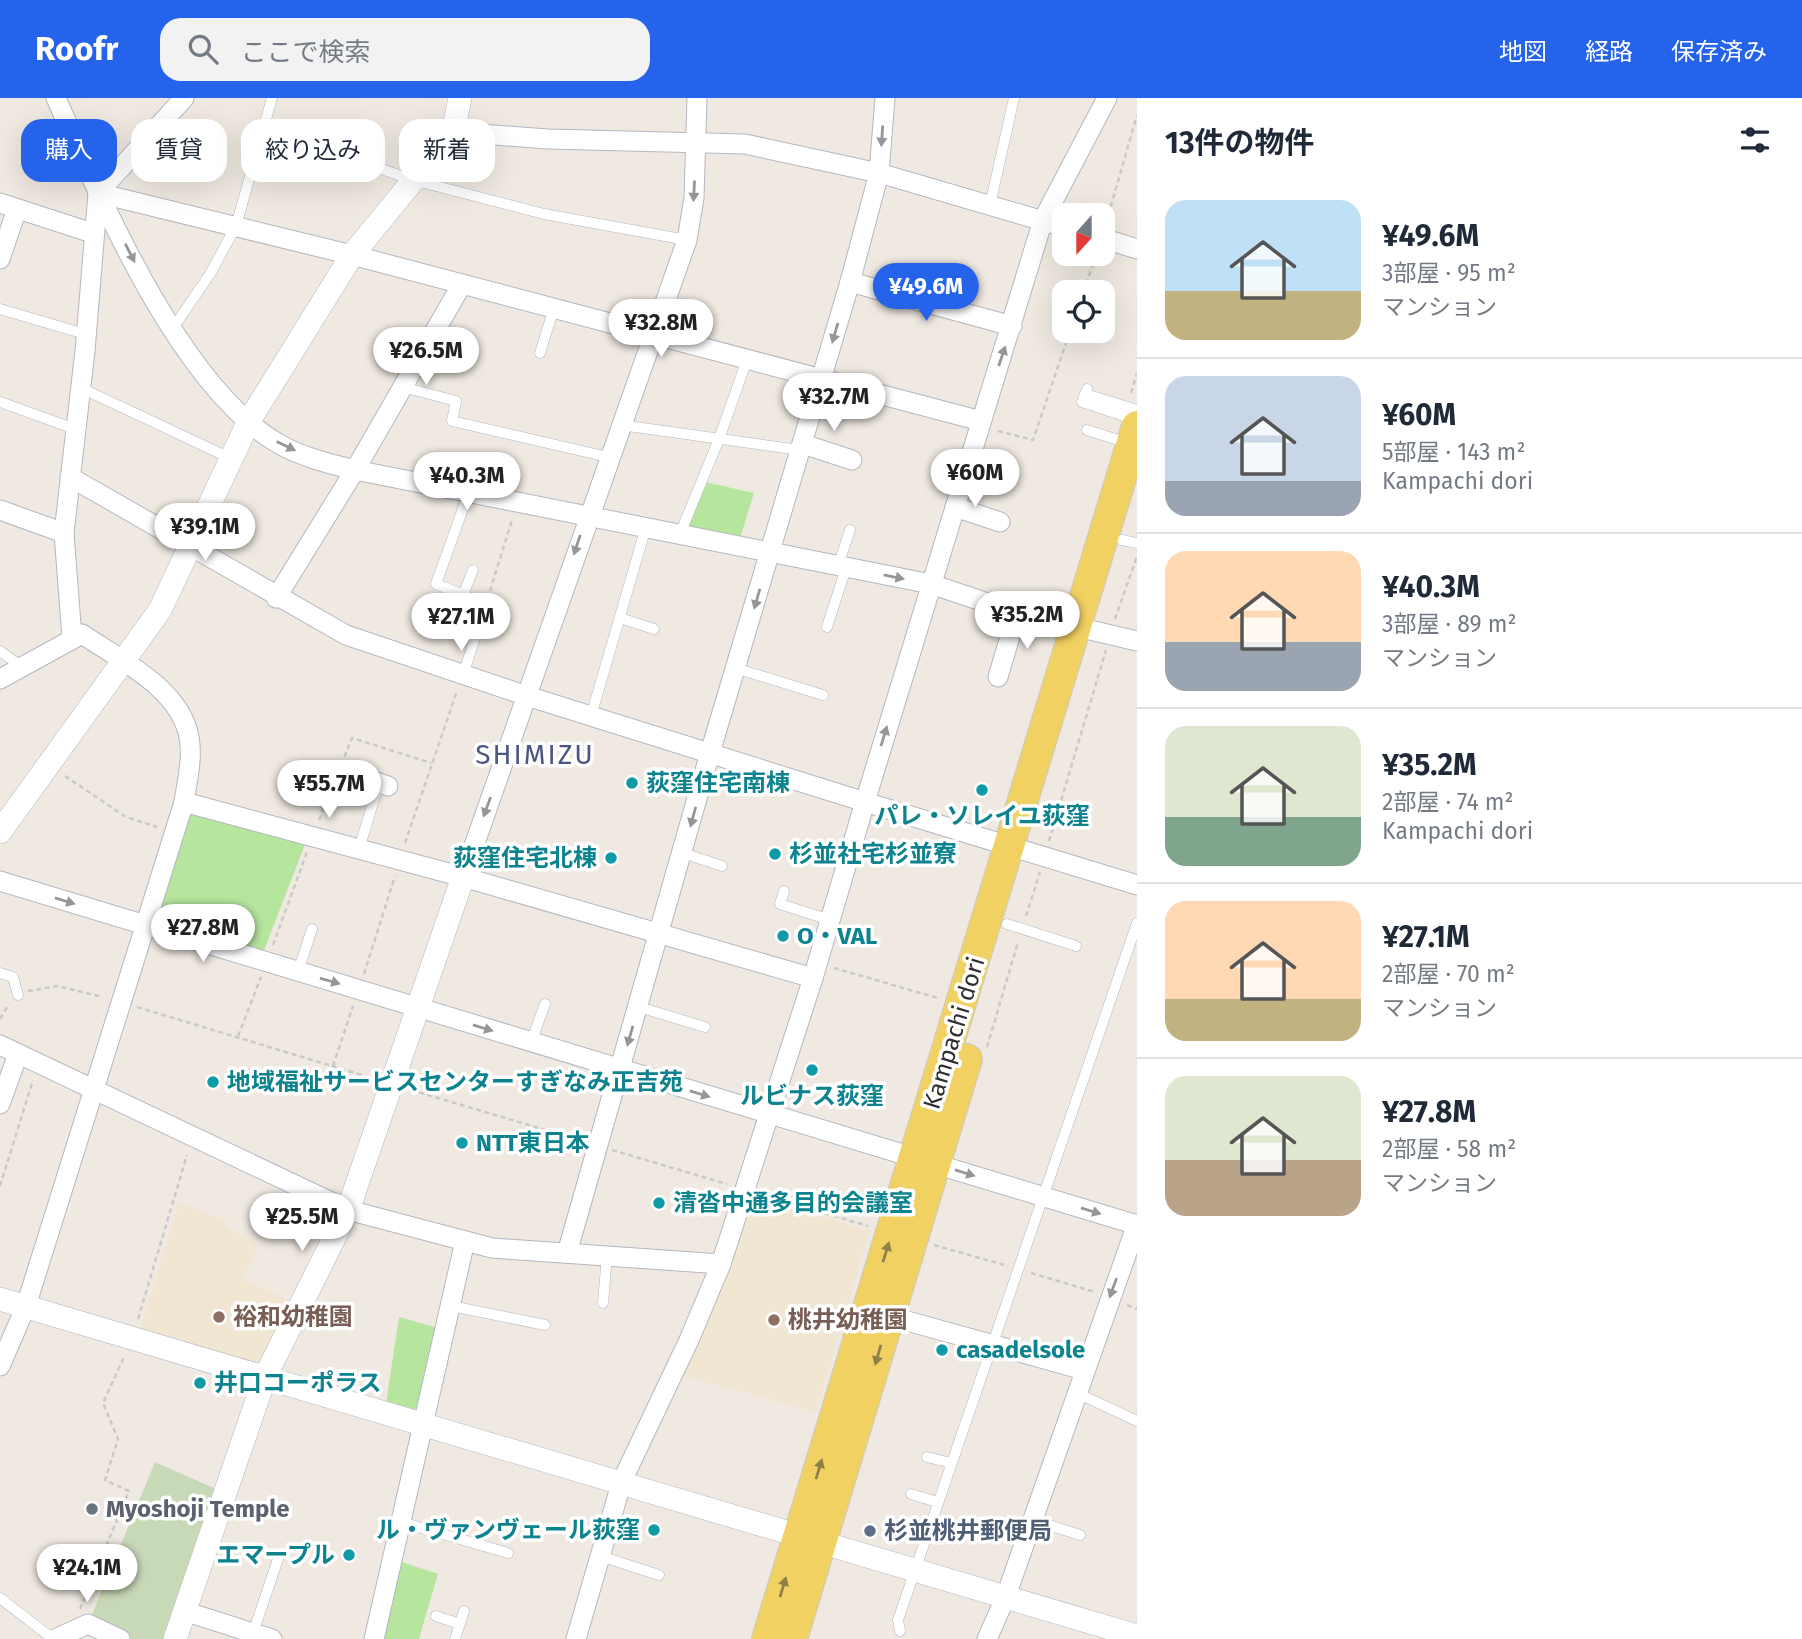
<!DOCTYPE html>
<html lang="ja">
<head>
<meta charset="utf-8">
<style>
	body { margin:0; font-family:"Fira Sans","Noto Sans JP",sans-serif; background:#f2f2f3; color:#1f2937; height:100vh; display:flex; flex-direction:column; font-size:26px; white-space:nowrap }
	* { box-sizing:border-box; margin:0 }
	p { font-size:23px; color:#747a83 }
	.icon { flex:none; width:38px; height:38px; fill:none; stroke:currentColor; stroke-width:2; stroke-linecap:round; stroke-linejoin:round }
	.map { position:relative; flex:1; overflow:hidden }
	.drawer { display:flex; flex-direction:column; background:#fff; width:665px }
	.drawer>* { flex:none }
	.top-card { position:absolute; left:21px; top:21px; width:665px; height:63px; display:flex; gap:14px }
	.needle { width:46px; rotate:201deg }
	.tools { position:absolute; left:1052px; top:105px; display:grid; gap:14px }
	.tools a { display:grid; place-items:center; width:63px; height:63px; border-radius:14px; background:#fff; box-shadow:0 7px 28px #0002; font-size:35px }
	.price { position:absolute; translate:-50% -60px; padding:0 16px; border-radius:24px; background:#fff; color:#222; font-size:23px; line-height:46px; filter:drop-shadow(0 2px 4px #0008) }
	.price::after { content:''; position:absolute; left:50%; top:42px; width:21px; height:16px; margin-left:-10px; background:inherit; clip-path:polygon(0 0,100% 0,50% 100%) }
	.price.on { background:#2563eb; color:#fff }
	ul { padding:0; list-style:none }
	li { display:flex; align-items:center; gap:21px; height:175px; padding:0 28px }
	li+li { border-top:2px solid #e0e1e3 }
	li span { display:grid; place-items:center; flex:none; width:196px; height:140px; border-radius:21px; color:#555 }
	li>.icon { margin-inline-start:auto }
	span .icon { width:84px; height:84px; fill:#fffc; stroke-width:1 }
	li b { font-size:30px }
	h2 { display:flex; justify-content:space-between; align-items:center; height:84px; padding:0 28px; font-size:30px }
	.pill { padding:0 24px; border-radius:21px; background:#fff; box-shadow:0 7px 28px #0002; font-size:24px; line-height:63px }
	.pill.on { background:#2563eb; color:#fff }
	header { display:flex; align-items:center; gap:42px; box-sizing:border-box; height:98px; padding:0 35px; background:#2563eb; color:#fff }
	header strong { font-size:33px }
	nav { display:flex; gap:38px; margin-inline-start:auto; font-size:24px }
	.search { width:490px; height:63px; background:#f2f2f3; display:flex; align-items:center; gap:18px; box-sizing:border-box; padding:0 24px; border-radius:21px; color:#747a83; font-size:26px }
	main { display:flex; flex:1; min-height:0 }
	.map>svg:first-child { display:block }
</style>
</head>
<body>
<header>
<strong>Roofr</strong>
<div class="search"><svg class="icon" aria-label="search" viewBox="0 0 24 24"><circle cx="10" cy="10" r="6"/><path d="M15 15l6 6"/></svg>ここで検索</div>
<nav><a>地図</a><a>経路</a><a>保存済み</a></nav>
</header>
<main>
<div class="map">
<svg width="1137" height="1541" viewBox="0 0 1137 1541">
	<rect width="100%" height="100%" fill="#efe9e1"/>
	<g fill="#f0e6d1">
		<path d="M751,1099L870,1133L816,1314L681,1277Z"/>
		<path d="M179,1105L228,1123L226,1129L259,1147L243,1181L293,1204L267,1261L256,1267L144,1233L141,1229Z"/>
	</g>
	<g fill="#b6e59e">
		<path d="M705,384L754,395L740,440L691,431L689,426Z"/>
		<path d="M187,716L306,744L263,855L152,819Z"/>
		<path d="M399,1219L438,1230L421,1308L413,1312L386,1306Z"/>
		<path d="M399,1463L438,1476L419,1541H382Z"/>
	</g>
	<path fill="#c8d9b8" d="M155,1364L216,1391L167,1541H132L90,1521Z"/>
	<g fill="none" stroke-linecap="round" stroke-linejoin="round">
		<defs>
			<g id="service">
				<path d="M263,30L413,82L544,116L687,142"/>
				<path d="M990,107L1014,0"/>
				<path d="M0,211L85,236"/>
				<path d="M173,230L210,176L236,128L272,0"/>
				<path d="M540,255L554,210"/>
				<path d="M403,289L456,303L452,323L608,359"/>
				<path d="M81,290L230,360"/>
				<path d="M1087,291L1082,304L1124,318L1137,315"/>
				<path d="M1092,298L1137,312"/>
				<path d="M0,304L75,331"/>
				<path d="M621,327L800,352"/>
				<path d="M1087,332L1128,345"/>
				<path d="M680,436L719,341L747,262"/>
				<path d="M1122,442L1137,445"/>
				<path d="M838,468L850,432"/>
				<path d="M463,497L473,472"/>
				<path d="M620,520L654,531"/>
				<path d="M827,529L846,470"/>
				<path d="M0,553L22,569"/>
				<path d="M738,571L823,597"/>
				<path d="M463,577L486,506L436,486L469,394"/>
				<path d="M591,618L646,429"/>
				<path d="M359,751L379,685"/>
				<path d="M683,755L722,768"/>
				<path d="M784,793L780,806L830,822"/>
				<path d="M1007,826L1076,848"/>
				<path d="M298,874L312,831"/>
				<path d="M0,875L13,879L18,897"/>
				<path d="M639,909L705,929"/>
				<path d="M531,944L545,906"/>
				<path d="M603,1205L607,1158"/>
				<path d="M451,1208L545,1227"/>
				<path d="M1077,1295L1137,1323"/>
				<path d="M927,1359L951,1365"/>
				<path d="M911,1396L937,1404"/>
				<path d="M1033,1422L1080,1437"/>
				<path d="M401,1424L508,1455"/>
				<path d="M600,1458L659,1477"/>
				<path d="M0,1500L53,1541"/>
				<path d="M436,1518L460,1526"/>
				<path d="M900,1533L898,1522L1137,825"/>
				<path d="M253,1535L278,1461"/>
				<path d="M455,1541L464,1513"/>
			</g>
			<g id="minor">
				<path d="M56,0C101,102 180,289 279,346C302,359 330,366 355,372L931,486L1017,515L1137,543"/>
				<path d="M453,34L548,41L745,46L879,75L1064,129"/>
				<path d="M98,95L352,157L981,323"/>
				<path d="M0,105L86,133L93,131"/>
				<path d="M1102,140L1137,151"/>
				<path d="M0,161L17,111"/>
				<path d="M850,184L1012,228"/>
				<path d="M803,346L852,362"/>
				<path d="M70,379L346,537L527,598L865,704L1043,122L1107,0"/>
				<path d="M955,409L1000,424"/>
				<path d="M0,412L64,435"/>
				<path d="M276,500L355,372L462,186"/>
				<path d="M72,540L64,435L85,253L98,95L184,0"/>
				<path d="M998,579L1017,515"/>
				<path d="M0,581L82,536C120,562 180,590 189,639C193,661 187,683 184,704L26,1208L0,1268"/>
				<path d="M370,682L388,688"/>
				<path d="M184,704L463,779L813,880L865,704L1137,787"/>
				<path d="M463,779L687,142L694,100L697,0"/>
				<path d="M0,783L1137,1127"/>
				<path d="M0,947L348,1112L492,1150L721,1166"/>
				<path d="M0,1006L18,956"/>
				<path d="M567,1155L710,655L850,184L879,75L885,0"/>
				<path d="M889,1218L1084,1272"/>
				<path d="M184,1513L272,1541"/>
				<path d="M55,1541L88,1526L120,1541"/>
				<path d="M374,1541L465,1143"/>
				<path d="M576,1541L622,1383L689,1242L721,1166L813,880"/>
				<path d="M987,1541L1006,1498L1137,1126"/>
			</g>
			<g id="tertiary">
				<path d="M0,734L160,512L249,323L352,157L453,34L460,0"/>
				<path d="M0,1201L1137,1538"/>
				<path d="M175,1541L265,1279L348,1112L463,779"/>
			</g>
			<g id="primary">
				<path d="M767,1541L1137,328"/>
				<path d="M792,1541L967,961"/>
			</g>
		</defs>
		<use href="#service" stroke="#b4b7c1" stroke-width="11"/>
		<use href="#minor" stroke="#b4b7c1" stroke-width="21"/>
		<use href="#tertiary" stroke="#b4b7c1" stroke-width="24"/>
		<use href="#primary" stroke="#c9c9c9" stroke-width="32"/>
		<g stroke="#c9c9c9" stroke-width="2.5" stroke-dasharray="5 3.5" stroke-linecap="butt">
			<path d="M1106,125L1137,17"/>
			<path d="M1083,194L1096,158"/>
			<path d="M1131,295L1137,275"/>
			<path d="M998,333L1033,342L1070,233"/>
			<path d="M490,493L512,422"/>
			<path d="M1115,521L1137,458"/>
			<path d="M65,678L126,719L157,729"/>
			<path d="M319,722L352,640L431,665"/>
			<path d="M1049,743L1106,552"/>
			<path d="M405,745L457,593"/>
			<path d="M1026,818L1040,774"/>
			<path d="M273,847L307,754"/>
			<path d="M834,870L938,900"/>
			<path d="M364,876L395,778"/>
			<path d="M28,893L57,888L103,899"/>
			<path d="M137,909L375,981"/>
			<path d="M0,921L9,906"/>
			<path d="M238,938L261,879"/>
			<path d="M987,949L1018,844"/>
			<path d="M333,968L353,908"/>
			<path d="M411,992L583,1043"/>
			<path d="M612,1052L727,1086"/>
			<path d="M0,1088L33,982"/>
			<path d="M760,1096L868,1128"/>
			<path d="M934,1147L1008,1168"/>
			<path d="M1031,1175L1095,1194"/>
			<path d="M1127,1207L1137,1211"/>
			<path d="M138,1221L187,1057"/>
			<path d="M80,1511L129,1393L105,1382L118,1341L103,1305L125,1257"/>
		</g>
		<use href="#service" stroke="#fff" stroke-width="10"/>
		<use href="#minor" stroke="#fff" stroke-width="19"/>
		<use href="#tertiary" stroke="#fff" stroke-width="23"/>
		<use href="#primary" stroke="#f2d163" stroke-width="30"/>
	</g>
	<defs><path id="oneway-solid" d="M-6-.8H1V-3.2L6.5 0L1 3.2V.8H-6Z" transform="scale(1.75)"/></defs>
	<g fill="#969696">
		<use href="#oneway-solid" transform="translate(882 38) rotate(94)"/>
		<use href="#oneway-solid" transform="translate(694 93) rotate(93)"/>
		<use href="#oneway-solid" transform="translate(130 155) rotate(63)"/>
		<use href="#oneway-solid" transform="translate(835 235) rotate(106)"/>
		<use href="#oneway-solid" transform="translate(1002 258) rotate(-72)"/>
		<use href="#oneway-solid" transform="translate(286 348) rotate(26)"/>
		<use href="#oneway-solid" transform="translate(577 447) rotate(108)"/>
		<use href="#oneway-solid" transform="translate(894 479) rotate(11)"/>
		<use href="#oneway-solid" transform="translate(757 501) rotate(106)"/>
		<use href="#oneway-solid" transform="translate(884 638) rotate(-73)"/>
		<use href="#oneway-solid" transform="translate(487 709) rotate(110)"/>
		<use href="#oneway-solid" transform="translate(693 719) rotate(105)"/>
		<use href="#oneway-solid" transform="translate(65 803) rotate(17)"/>
		<use href="#oneway-solid" transform="translate(330 883) rotate(16)"/>
		<use href="#oneway-solid" transform="translate(483 930) rotate(17)"/>
		<use href="#oneway-solid" transform="translate(630 938) rotate(106)"/>
		<use href="#oneway-solid" transform="translate(700 996) rotate(17)"/>
		<use href="#oneway-solid" transform="translate(965 1075) rotate(17)"/>
		<use href="#oneway-solid" transform="translate(1091 1113) rotate(17)"/>
		<use href="#oneway-solid" transform="translate(1113 1190) rotate(110)"/>
	</g>
	<g fill="#908048">
		<use href="#oneway-solid" transform="translate(886 1154) rotate(-73)"/>
		<use href="#oneway-solid" transform="translate(878 1257) rotate(106)"/>
		<use href="#oneway-solid" transform="translate(819 1371) rotate(-73)"/>
		<use href="#oneway-solid" transform="translate(783 1489) rotate(-73)"/>
	</g>
	<g fill="#0f9aa8" stroke="#fff" stroke-width="2.5">
		<circle cx="632" cy="685" r="7"/>
		<circle cx="982" cy="692" r="7"/>
		<circle cx="775" cy="756" r="7"/>
		<circle cx="611" cy="760" r="7"/>
		<circle cx="783" cy="838" r="7"/>
		<circle cx="812" cy="972" r="7"/>
		<circle cx="213" cy="984" r="7"/>
		<circle cx="462" cy="1045" r="7"/>
		<circle cx="659" cy="1105" r="7"/>
		<circle cx="942" cy="1252" r="7"/>
		<circle cx="200" cy="1285" r="7"/>
		<circle cx="654" cy="1432" r="7"/>
		<circle cx="349" cy="1457" r="7"/>
	</g>
	<g fill="#8d6e63" stroke="#fff" stroke-width="2.5">
		<circle cx="219" cy="1219" r="7"/>
		<circle cx="774" cy="1222" r="7"/>
	</g>
	<circle fill="#6b7280" stroke="#fff" stroke-width="2.5" cx="92" cy="1411" r="7"/>
	<circle fill="#5c6f8a" stroke="#fff" stroke-width="2.5" cx="870" cy="1433" r="7"/>
	<g text-anchor="middle" dominant-baseline="central" stroke-width="7" stroke-linejoin="round" paint-order="stroke">
		<g font-size="24" font-weight="bold" fill="#0d838f" stroke="#fff" text-anchor="start">
			<text x="646" y="685">荻窪住宅南棟</text>
			<text x="982" y="718" text-anchor="middle">パレ・ソレイユ荻窪</text>
			<text x="789" y="756">杉並社宅杉並寮</text>
			<text x="597" y="760" text-anchor="end">荻窪住宅北棟</text>
			<text x="797" y="838">O・VAL</text>
			<text x="227" y="984">地域福祉サービスセンターすぎなみ正吉苑</text>
			<text x="812" y="998" text-anchor="middle">ルビナス荻窪</text>
			<text x="476" y="1045">NTT東日本</text>
			<text x="673" y="1105">清沓中通多目的会議室</text>
			<text x="956" y="1252">casadelsole</text>
			<text x="214" y="1285">井口コーポラス</text>
			<text x="640" y="1432" text-anchor="end">ル・ヴァンヴェール荻窪</text>
			<text x="335" y="1457" text-anchor="end">エマープル</text>
		</g>
		<g font-size="24" fill="#2e2e2e" stroke="#fff">
			<text transform="translate(954 935) rotate(-73)">Kampachi dori</text>
		</g>
		<g font-size="24" font-weight="bold" fill="#785e54" stroke="#fff" text-anchor="start">
			<text x="233" y="1219">裕和幼稚園</text>
			<text x="788" y="1222">桃井幼稚園</text>
		</g>
		<g font-size="24" font-weight="bold" fill="#5b616d" stroke="#fff" text-anchor="start">
			<text x="106" y="1411">Myoshoji Temple</text>
		</g>
		<g font-size="24" font-weight="bold" fill="#4e5e75" stroke="#fff" text-anchor="start">
			<text x="884" y="1433">杉並桃井郵便局</text>
		</g>
		<g font-size="28" letter-spacing="2" fill="#4d5680" stroke="#fff">
			<text x="535" y="656">SHIMIZU</text>
		</g>
	</g>
</svg>
<div class="tools">
<a><svg class="needle" viewBox="-14 -14 28 28"><path d="M0-13l5 13h-10z" fill="#e53935"/><path d="M0 13l5-13h-10z" fill="#747a83"/></svg></a>
<a><svg class="icon" aria-label="locate" viewBox="0 0 24 24"><circle cx="12" cy="12" r="6"/><path d="M12 2v4M12 18v4M2 12h4M18 12h4"/></svg></a>
</div>
<b class="price on" style="left:926px;top:225px">¥49.6M</b>
<b class="price" style="left:661px;top:261px">¥32.8M</b>
<b class="price" style="left:426px;top:289px">¥26.5M</b>
<b class="price" style="left:834px;top:335px">¥32.7M</b>
<b class="price" style="left:975px;top:411px">¥60M</b>
<b class="price" style="left:467px;top:414px">¥40.3M</b>
<b class="price" style="left:205px;top:465px">¥39.1M</b>
<b class="price" style="left:1027px;top:553px">¥35.2M</b>
<b class="price" style="left:461px;top:555px">¥27.1M</b>
<b class="price" style="left:329px;top:722px">¥55.7M</b>
<b class="price" style="left:203px;top:866px">¥27.8M</b>
<b class="price" style="left:302px;top:1155px">¥25.5M</b>
<b class="price" style="left:87px;top:1506px">¥24.1M</b>
<div class="top-card">
<a class="pill on">購入</a>
<a class="pill">賃貸</a>
<a class="pill">絞り込み</a>
<a class="pill">新着</a>
</div>
</div>
<section class="drawer">
<h2>13件の物件<svg class="icon" aria-label="filters" viewBox="0 0 24 24"><path d="M4 7h16M4 17h16"/><circle cx="9" cy="7" r="2"/><circle cx="15" cy="17" r="2"/></svg></h2>
<ul>
<li><span style="background:linear-gradient(#bfe0f5 65%,#c2b280 0)"><svg class="icon" aria-label="home" viewBox="0 0 24 24"><path d="M3 11l9-7 9 7M6 9v11h12V9"/></svg></span><div><b>¥49.6M</b><p>3部屋 · 95 m²</p><p>マンション</p></div></li>
<li><span style="background:linear-gradient(#c9d6e8 75%,#9aa5b1 0)"><svg class="icon" aria-label="home" viewBox="0 0 24 24"><path d="M3 11l9-7 9 7M6 9v11h12V9"/></svg></span><div><b>¥60M</b><p>5部屋 · 143 m²</p><p>Kampachi dori</p></div></li>
<li><span style="background:linear-gradient(#ffd9b3 65%,#9aa5b1 0)"><svg class="icon" aria-label="home" viewBox="0 0 24 24"><path d="M3 11l9-7 9 7M6 9v11h12V9"/></svg></span><div><b>¥40.3M</b><p>3部屋 · 89 m²</p><p>マンション</p></div></li>
<li><span style="background:linear-gradient(#dfe7d0 65%,#7fa58c 0)"><svg class="icon" aria-label="home" viewBox="0 0 24 24"><path d="M3 11l9-7 9 7M6 9v11h12V9"/></svg></span><div><b>¥35.2M</b><p>2部屋 · 74 m²</p><p>Kampachi dori</p></div></li>
<li><span style="background:linear-gradient(#ffd9b3 70%,#c2b280 0)"><svg class="icon" aria-label="home" viewBox="0 0 24 24"><path d="M3 11l9-7 9 7M6 9v11h12V9"/></svg></span><div><b>¥27.1M</b><p>2部屋 · 70 m²</p><p>マンション</p></div></li>
<li><span style="background:linear-gradient(#dfe7d0 60%,#b9a48a 0)"><svg class="icon" aria-label="home" viewBox="0 0 24 24"><path d="M3 11l9-7 9 7M6 9v11h12V9"/></svg></span><div><b>¥27.8M</b><p>2部屋 · 58 m²</p><p>マンション</p></div></li>
</ul>
</section>
</main>
</body>
</html>
